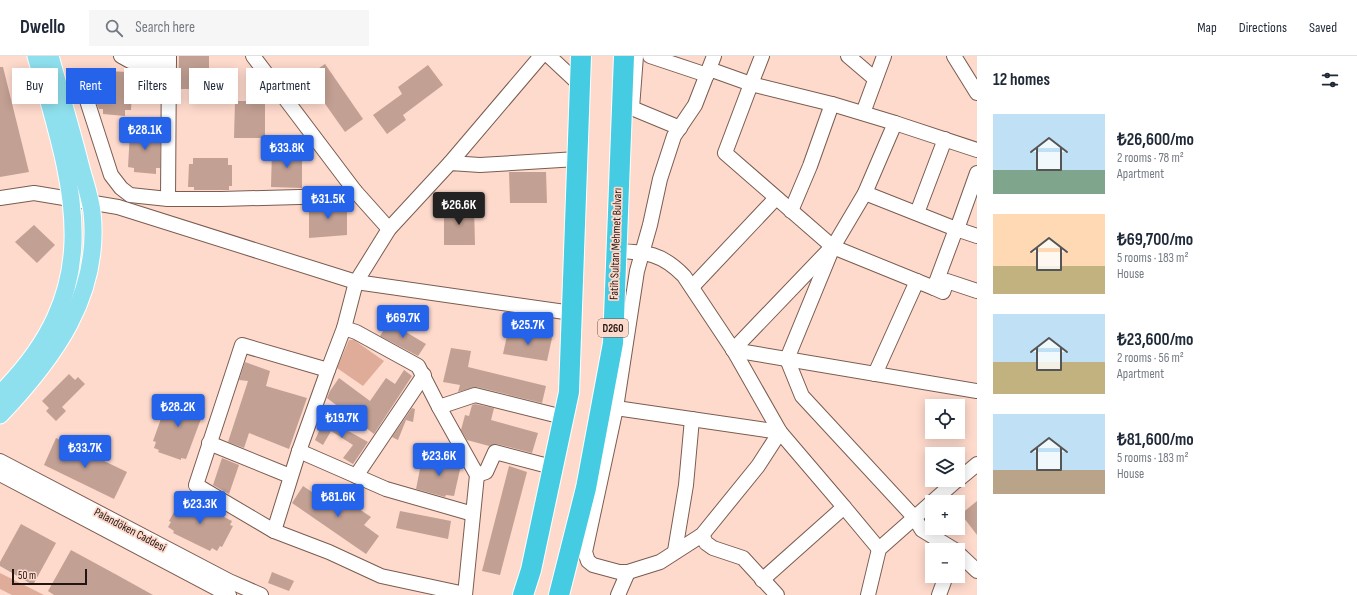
<!DOCTYPE html>
<html lang="en">
<head>
<meta charset="utf-8">
<style>
	body { margin:0; font-family:"Sofia Sans Condensed",sans-serif; background:#f6f6f7; color:#1f2937; height:100vh; display:flex; flex-direction:column; font-size:15px; white-space:nowrap }
	* { box-sizing:border-box; margin:0 }
	p { font-size:13px; color:#747a83 }
	.icon { flex:none; width:22px; height:22px; fill:none; stroke:currentColor; stroke-width:2; stroke-linecap:round; stroke-linejoin:round }
	.map { position:relative; flex:1; overflow:hidden }
	.drawer { display:flex; flex-direction:column; background:#fff; width:380px }
	.drawer>* { flex:none }
	.top-card { position:absolute; left:12px; top:12px; width:380px; height:36px; display:flex; gap:8px }
	.tools { position:absolute; left:925px; top:343px; display:grid; gap:8px }
	.tools a { display:grid; place-items:center; width:40px; height:40px; border-radius:0px; background:#fff; box-shadow:0 2px 10px #0003; font-size:20px }
	.scale { position:absolute; left:12px; bottom:10px; width:75px; box-sizing:border-box; padding-left:4px; border:2px solid #231612; border-top:0; font-size:11px; line-height:14px; white-space:nowrap; color:#231612; -webkit-text-stroke:3px #fedacc; paint-order:stroke }
	.price { position:absolute; translate:-50% -34px; padding:0 9px; border-radius:4px; background:#2563eb; color:#fff; font-size:13px; line-height:26px; filter:drop-shadow(0 1px 2px #0008) }
	.price::after { content:''; position:absolute; left:50%; top:24px; width:12px; height:9px; margin-left:-6px; background:inherit; clip-path:polygon(0 0,100% 0,50% 100%) }
	.price.active { background:#222; color:#fff }
	ul { padding:0; list-style:none }
	li { display:flex; align-items:center; gap:12px; height:100px; padding:0 16px }
	li span { display:grid; place-items:center; flex:none; width:112px; height:80px; border-radius:0px; color:#555 }
	li>.icon { margin-inline-start:auto }
	span .icon { width:48px; height:48px; fill:#fffc; stroke-width:1 }
	li b { font-size:17px }
	h2 { display:flex; justify-content:space-between; align-items:center; height:48px; padding:0 16px; font-size:17px }
	.pill { padding:0 14px; border-radius:0px; background:#fff; box-shadow:0 2px 10px #0003; font-size:14px; line-height:36px }
	.pill.active { background:#2563eb; color:#fff }
	header { display:flex; align-items:center; gap:24px; box-sizing:border-box; height:56px; padding:0 20px; background:#fff; border-bottom:1px solid #e0e1e3 }
	header strong { font-size:19px }
	nav { display:flex; gap:22px; margin-inline-start:auto; font-size:14px }
	.search { width:280px; height:36px; background:#f6f6f7; display:flex; align-items:center; gap:10px; box-sizing:border-box; padding:0 14px; border-radius:0px; color:#747a83; font-size:15px }
	main { display:flex; flex:1; min-height:0 }
	.map>svg:first-child { display:block }
</style>
</head>
<body>
<header>
<strong>Dwello</strong>
<div class="search"><svg class="icon" aria-label="search" viewBox="0 0 24 24"><circle cx="10" cy="10" r="6"/><path d="M15 15l6 6"/></svg>Search here</div>
<nav><a>Map</a><a>Directions</a><a>Saved</a></nav>
</header>
<main>
<div class="map">
<svg width="977" height="539" viewBox="0 0 977 539">
	<rect width="100%" height="100%" fill="#fedacc"/>
	<g fill="#deac98">
		<path d="M349,284H354L384,305L363,330L337,312Z"/>
		<path d="M0,517L44,539H12L0,533Z"/>
	</g>
	<g fill="#c2a093">
		<path d="M179,0H209V33H178Z"/>
		<path d="M325,8L363,63L345,76L306,21Z"/>
		<path d="M428,9L443,29L403,59L406,64L387,78L373,59L402,38L398,31Z"/>
		<path d="M0,11H3L29,116L0,121Z"/>
		<path d="M106,15L127,16L126,20H133L131,54H125V60L103,58V53H99L97,49L99,18H106Z"/>
		<path d="M235,45H265V82H234Z"/>
		<path d="M137,73L157,74V78H160V112H156V118L134,116V112L128,111L130,76L136,77Z"/>
		<path d="M272,94H302V132L271,131Z"/>
		<path d="M193,102H228V109H232V130H229V134H194V131H188L189,108H193Z"/>
		<path d="M509,116H546L547,147H510Z"/>
		<path d="M340,148H347V179L309,182V149Z"/>
		<path d="M444,151H474L475,189H444Z"/>
		<path d="M34,169L55,189L37,207L15,186Z"/>
		<path d="M389,266L426,288L418,300L380,280Z"/>
		<path d="M508,275L552,282L547,305L503,298Z"/>
		<path d="M451,292L471,295L468,311L546,330L542,347L477,331L458,336L460,329L443,326Z"/>
		<path d="M245,306L270,315L266,330L307,342L289,393L249,377L244,392L228,386L248,325L239,324Z"/>
		<path d="M404,314L412,320L374,378L327,342L330,335L339,322L370,345L386,322L395,328Z"/>
		<path d="M69,318L75,324L78,321L85,328L62,351L66,355L56,365L46,355L49,352L42,345Z"/>
		<path d="M178,340L200,348V350L205,352L186,403L181,402V404L158,396L159,394L154,392L156,386L153,385L167,346L169,347L172,341L178,343Z"/>
		<path d="M475,348L494,352L491,364L538,377L532,397L497,388L489,390L467,384L461,374L465,359L469,360L472,349Z"/>
		<path d="M412,352L415,353L413,366L406,364L398,384L392,381Z"/>
		<path d="M325,362L368,386L353,408L343,402L353,389L331,375L323,389L315,384Z"/>
		<path d="M56,382L127,416L114,443L44,409Z"/>
		<path d="M222,402L239,409L229,438L213,429Z"/>
		<path d="M440,402L452,405L453,402L459,403L461,409L454,440L446,439L445,441L416,433L422,403L439,407Z"/>
		<path d="M509,410L527,416L500,519L482,515Z"/>
		<path d="M303,430L312,436L314,433L336,450L341,441L371,461L364,469L379,480L366,498L292,447Z"/>
		<path d="M183,440L232,465L230,469L233,470L222,491L220,490L217,495L212,492L210,495L173,477L174,475L168,471L171,466L169,465Z"/>
		<path d="M977,445V479L961,458Z"/>
		<path d="M400,455L451,465L448,483L396,472Z"/>
		<path d="M21,468L56,487L33,529L0,510V506Z"/>
		<path d="M71,494L117,519L153,539H54L48,535Z"/>
		<path d="M272,516L294,525L289,535L268,527Z"/>
	</g>
	<g fill="none" stroke-linecap="round" stroke-linejoin="round">
		<defs>
			<g id="minor">
				<path d="M121,0L130,5L169,6"/>
				<path d="M253,0L355,135L389,173"/>
				<path d="M549,0L580,29"/>
				<path d="M650,0L707,19"/>
				<path d="M714,0L695,49L674,80L660,123L650,169L637,215L616,352L585,496L588,505L593,509L619,516H628L660,506L702,479L758,410L780,376"/>
				<path d="M762,0L751,28L832,48L895,67L865,137L833,191L787,303L802,340L914,461L922,474L955,494"/>
				<path d="M848,0L875,23"/>
				<path d="M954,0L977,37"/>
				<path d="M709,13L751,28L725,97L833,191L934,232L956,173L977,180"/>
				<path d="M82,29L111,119L121,132L130,139L168,143H221L336,140L355,135"/>
				<path d="M622,48L680,72"/>
				<path d="M632,52L636,0"/>
				<path d="M863,57L884,0"/>
				<path d="M895,67L977,94"/>
				<path d="M450,107L541,0"/>
				<path d="M865,137L956,173"/>
				<path d="M0,142L34,137L118,151L356,226L572,257"/>
				<path d="M168,143L169,0"/>
				<path d="M791,155L810,110L832,48"/>
				<path d="M917,157L945,83"/>
				<path d="M957,173L977,117"/>
				<path d="M616,195C646,196 662,197 684,220L734,295L780,376L844,451L762,524"/>
				<path d="M692,231L776,142"/>
				<path d="M934,232L943,236L947,225L977,235"/>
				<path d="M344,272L356,276L418,310L439,351L477,419L465,539"/>
				<path d="M733,294L977,335"/>
				<path d="M733,294L827,196"/>
				<path d="M875,318L917,225"/>
				<path d="M439,351L475,339L563,361"/>
				<path d="M616,352L780,376"/>
				<path d="M209,387L290,420"/>
				<path d="M299,395L386,433L473,458"/>
				<path d="M0,405L229,525L261,539"/>
				<path d="M0,418L229,539"/>
				<path d="M477,419L486,416L495,396L552,411"/>
				<path d="M356,420L424,319"/>
				<path d="M958,424L977,408"/>
				<path d="M844,451L879,493"/>
				<path d="M274,475L299,395L328,314"/>
				<path d="M702,479L706,487L713,492L743,502L777,539"/>
				<path d="M675,495L686,429L692,363"/>
				<path d="M958,497L977,515"/>
				<path d="M465,538L381,520L329,496L274,475L196,429L242,289L328,314L344,272L356,226L389,173L450,107L480,109L577,103"/>
				<path d="M618,539L628,516"/>
				<path d="M868,539L879,493L957,424"/>
				<path d="M939,539L946,520"/>
			</g>
			<g id="major">
				<path d="M0,338C110,229 73,131 36,0"/>
				<path d="M0,359C54,302 101,239 92,156C90,140 84,124 80,108C71,72 60,36 50,0"/>
			</g>
			<g id="highway">
				<path d="M523,539L531,514L569,336L581,0"/>
				<path d="M559,539L586,432L613,287L624,0"/>
			</g>
		</defs>
		<use href="#minor" stroke="#7a5c50" stroke-width="16"/>
		<use href="#major" stroke="#fff" stroke-width="19"/>
		<use href="#highway" stroke="#fff" stroke-width="22"/>
		<use href="#minor" stroke="#fff" stroke-width="14"/>
		<use href="#major" stroke="#8fe0ee" stroke-width="17"/>
		<use href="#highway" stroke="#45cce2" stroke-width="20"/>
	</g>
	<g text-anchor="middle" dominant-baseline="central" stroke-width="3.5" stroke-linejoin="round" paint-order="stroke">
		<rect fill="#fedacc" stroke="#65514a" stroke-width="1" x="598" y="263" width="30" height="18" rx="3"/>
		<g font-size="11" font-weight="bold" fill="#231612">
			<text x="613" y="272">D260</text>
		</g>
		<g font-size="12" fill="#231612" stroke="#fedacc">
			<text transform="translate(616 188) rotate(-88)">Fatih Sultan Mehmet Bulvarı</text>
			<text transform="translate(130 474) rotate(28)">Palandöken Caddesi</text>
		</g>
	</g>
</svg>
<div class="tools">
<a><svg class="icon" aria-label="locate" viewBox="0 0 24 24"><circle cx="12" cy="12" r="6"/><path d="M12 2v4M12 18v4M2 12h4M18 12h4"/></svg></a>
<a><svg class="icon" aria-label="layers" viewBox="0 0 24 24"><path d="M12 4l9 5-9 5-9-5zM3 14l9 5 9-5"/></svg></a>
<a>+</a>
<a>−</a>
</div>
<div class="scale">50 m</div>
<b class="price" style="left:145px;top:95px">₺28.1K</b>
<b class="price" style="left:287px;top:113px">₺33.8K</b>
<b class="price" style="left:328px;top:164px">₺31.5K</b>
<b class="price active" style="left:459px;top:170px">₺26.6K</b>
<b class="price" style="left:403px;top:283px">₺69.7K</b>
<b class="price" style="left:528px;top:290px">₺25.7K</b>
<b class="price" style="left:178px;top:372px">₺28.2K</b>
<b class="price" style="left:342px;top:383px">₺19.7K</b>
<b class="price" style="left:85px;top:413px">₺33.7K</b>
<b class="price" style="left:439px;top:421px">₺23.6K</b>
<b class="price" style="left:338px;top:462px">₺81.6K</b>
<b class="price" style="left:200px;top:469px">₺23.3K</b>
<div class="top-card">
<a class="pill">Buy</a>
<a class="pill active">Rent</a>
<a class="pill">Filters</a>
<a class="pill">New</a>
<a class="pill">Apartment</a>
</div>
</div>
<section class="drawer">
<h2>12 homes<svg class="icon" aria-label="filters" viewBox="0 0 24 24"><path d="M4 7h16M4 17h16"/><circle cx="9" cy="7" r="2"/><circle cx="15" cy="17" r="2"/></svg></h2>
<ul>
<li><span style="background:linear-gradient(#bfe0f5 70%,#7fa58c 0)"><svg class="icon" aria-label="home" viewBox="0 0 24 24"><path d="M3 11l9-7 9 7M6 9v11h12V9"/></svg></span><div><b>₺26,600/mo</b><p>2 rooms · 78 m²</p><p>Apartment</p></div></li>
<li><span style="background:linear-gradient(#ffd9b3 65%,#c2b280 0)"><svg class="icon" aria-label="home" viewBox="0 0 24 24"><path d="M3 11l9-7 9 7M6 9v11h12V9"/></svg></span><div><b>₺69,700/mo</b><p>5 rooms · 183 m²</p><p>House</p></div></li>
<li><span style="background:linear-gradient(#bfe0f5 60%,#c2b280 0)"><svg class="icon" aria-label="home" viewBox="0 0 24 24"><path d="M3 11l9-7 9 7M6 9v11h12V9"/></svg></span><div><b>₺23,600/mo</b><p>2 rooms · 56 m²</p><p>Apartment</p></div></li>
<li><span style="background:linear-gradient(#bfe0f5 70%,#b9a48a 0)"><svg class="icon" aria-label="home" viewBox="0 0 24 24"><path d="M3 11l9-7 9 7M6 9v11h12V9"/></svg></span><div><b>₺81,600/mo</b><p>5 rooms · 183 m²</p><p>House</p></div></li>
</ul>
</section>
</main>
</body>
</html>
